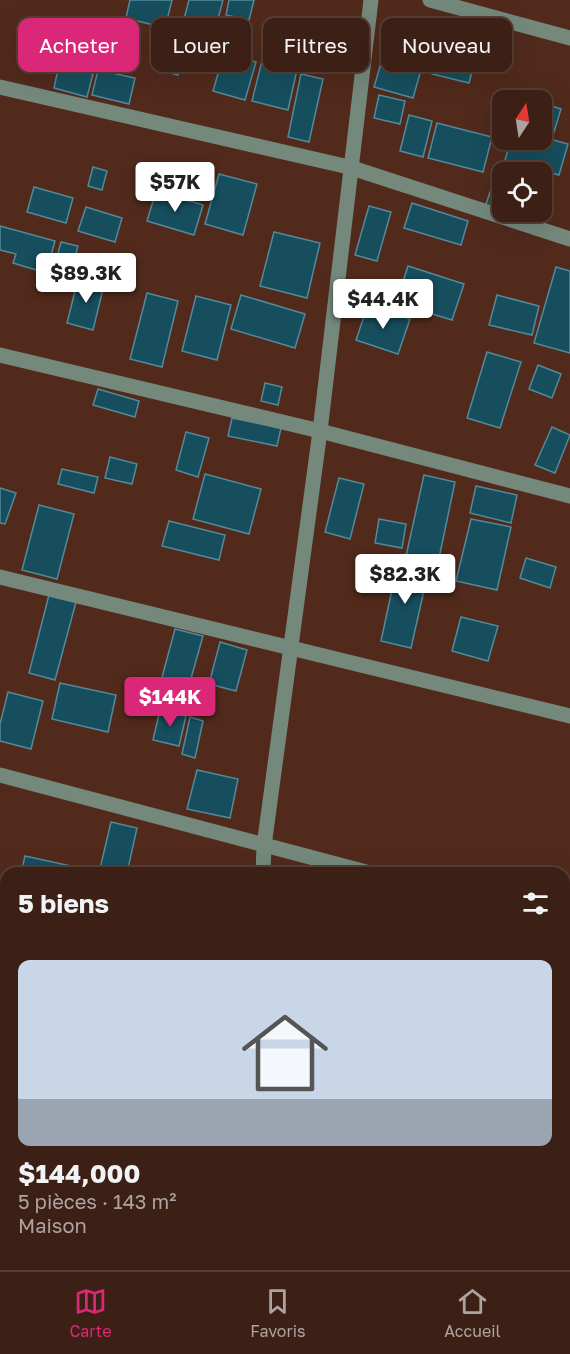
<!DOCTYPE html>
<html lang="fr">
<head>
<meta charset="utf-8">
<style>
	body { margin:0; font-family:"Golos Text",sans-serif; background:#482d22; color:#f1f3f6; height:100vh; display:flex; flex-direction:column; font-size:22px; white-space:nowrap }
	* { box-sizing:border-box; margin:0 }
	p { font-size:20px; color:#ada3a0 }
	.icon { flex:none; width:33px; height:33px; fill:none; stroke:currentColor; stroke-width:2; stroke-linecap:round; stroke-linejoin:round }
	.map { position:relative; flex:1; overflow:hidden }
	.details { position:absolute; left:0px; top:867px; width:570px; height:404px; display:flex; flex-direction:column; background:#3d2015; border-radius:18px 18px 0 0; box-shadow:0 6px 24px #0002,0 0 0 2px #563e34 }
	.details>* { flex:none }
	.hud { position:absolute; left:18px; top:18px; width:534px; height:54px; display:flex; gap:12px }
	.needle { width:39px; rotate:12deg }
	.tools { position:absolute; left:492px; top:90px; display:grid; gap:12px }
	.tools a { display:grid; place-items:center; width:60px; height:60px; border-radius:12px; background:#3d2015; box-shadow:0 6px 24px #0002,0 0 0 2px #563e34; font-size:30px }
	.price { position:absolute; translate:-50% -51px; padding:0 14px; border-radius:6px; background:#fff; color:#222; font-size:20px; line-height:39px; filter:drop-shadow(0 2px 3px #0008) }
	.price::after { content:''; position:absolute; left:50%; top:36px; width:18px; height:14px; margin-left:-9px; background:inherit; clip-path:polygon(0 0,100% 0,50% 100%) }
	.price.on { background:#db2777; color:#fff }
	ul { padding:0; list-style:none }
	li { display:grid; align-content:center; gap:12px; height:318px; padding:0 18px }
	li span { display:grid; place-items:center; height:186px; border-radius:12px; color:#555 }
	li>.icon { margin-inline-start:auto }
	span .icon { width:108px; height:108px; fill:#fffc; stroke-width:1 }
	li b { font-size:26px }
	h2 { display:flex; justify-content:space-between; align-items:center; height:72px; padding:0 18px; font-size:26px }
	.tag { padding:0 21px; border-radius:12px; background:#3d2015; box-shadow:0 6px 24px #0002,0 0 0 2px #563e34; font-size:21px; line-height:54px }
	.tag.on { background:#db2777; color:#fff }
	.menu { display:flex; justify-content:space-around; align-items:center; height:84px; border-top:2px solid #563e34; background:#3d2015; font-size:16px; color:#ada3a0 }
	.menu a { display:grid; justify-items:center; gap:3px }
	.menu .on { color:#db2777 }
	.map>svg:first-child { display:block }
</style>
</head>
<body>
<div class="map">
<svg width="570" height="1270" viewBox="0 0 570 1270">
	<rect width="100%" height="100%" fill="#512a1c"/>
	<g fill="#164e5e" stroke="#54899a" stroke-width="1.5">
		<path d="M130,0H172L165,28L126,18Z"/>
		<path d="M189,0H223L216,26L184,19Z"/>
		<path d="M229,0H254L249,20L226,15Z"/>
		<path d="M28,21L63,30L55,63L19,54Z"/>
		<path d="M73,26L104,35L95,70L64,61Z"/>
		<path d="M162,39L185,45L178,75L155,69Z"/>
		<path d="M441,39L478,49L469,83L432,74Z"/>
		<path d="M224,53L256,62L245,100L213,91Z"/>
		<path d="M263,57L298,65L288,110L252,101Z"/>
		<path d="M382,60L421,70L413,98L374,87Z"/>
		<path d="M59,65L93,74L87,97L54,88Z"/>
		<path d="M98,70L135,78L129,104L92,95Z"/>
		<path d="M301,74L323,79L309,142L288,137Z"/>
		<path d="M379,95L405,101L400,124L374,118Z"/>
		<path d="M542,103L561,109L553,135L542,131Z"/>
		<path d="M409,115L432,121L423,157L400,151Z"/>
		<path d="M437,123L492,137L483,172L428,158Z"/>
		<path d="M542,137L568,144L559,175L505,160L511,140H542Z"/>
		<path d="M93,167L107,171L102,190L88,186Z"/>
		<path d="M498,169L509,172H502V212H542V183L553,187L541,224L485,207Z"/>
		<path d="M219,174L257,184L243,235L205,224Z"/>
		<path d="M34,187L73,198L66,223L27,212Z"/>
		<path d="M156,191L203,205L194,235L147,221Z"/>
		<path d="M412,203L468,221L461,245L404,228Z"/>
		<path d="M369,206L391,212L377,261L355,255Z"/>
		<path d="M86,207L122,218L115,242L78,231Z"/>
		<path d="M0,226L55,241L46,273L13,263L16,254L0,250Z"/>
		<path d="M274,232L320,243L307,298L260,286Z"/>
		<path d="M61,242L78,246L70,276L53,272Z"/>
		<path d="M408,266L464,284L452,320L396,303Z"/>
		<path d="M556,267L570,271V353L534,343Z"/>
		<path d="M78,279L104,285L93,330L67,323Z"/>
		<path d="M147,293L178,301L162,367L130,359Z"/>
		<path d="M241,295L305,314L295,348L231,329Z"/>
		<path d="M497,295L539,306L532,335L489,325Z"/>
		<path d="M196,296L231,305L217,360L182,351Z"/>
		<path d="M368,305L410,319L398,354L356,340Z"/>
		<path d="M487,352L521,362L500,428L467,418Z"/>
		<path d="M538,365L561,374L552,398L529,389Z"/>
		<path d="M265,383L282,387L278,405L261,401Z"/>
		<path d="M98,389L139,401L135,417L93,405Z"/>
		<path d="M232,418L281,428L277,446L228,436Z"/>
		<path d="M552,427L570,435L555,473L535,465Z"/>
		<path d="M186,432L209,438L198,477L176,470Z"/>
		<path d="M110,457L137,464L132,484L105,478Z"/>
		<path d="M62,469L98,477L94,493L58,484Z"/>
		<path d="M205,474L261,489L249,534L193,519Z"/>
		<path d="M424,475L455,482L438,563L406,556Z"/>
		<path d="M339,478L364,484L350,539L325,532Z"/>
		<path d="M476,486L517,495L511,523L470,513Z"/>
		<path d="M0,488L16,493L5,524L0,523Z"/>
		<path d="M39,505L74,514L57,579L22,570Z"/>
		<path d="M379,519L406,524L402,548L375,543Z"/>
		<path d="M471,519L511,527L497,590L456,581Z"/>
		<path d="M169,521L225,535L219,560L162,546Z"/>
		<path d="M526,558L556,567L550,588L520,578Z"/>
		<path d="M398,562L429,568L411,648L381,641Z"/>
		<path d="M49,595L76,602L55,680L29,673Z"/>
		<path d="M461,617L498,626L488,661L452,651Z"/>
		<path d="M175,629L203,636L184,703L157,696Z"/>
		<path d="M220,642L247,650L236,691L209,684Z"/>
		<path d="M60,683L116,695L108,732L52,719Z"/>
		<path d="M8,692L43,701L31,749L0,741V724Z"/>
		<path d="M160,710L186,716L179,746L153,740Z"/>
		<path d="M190,717L203,721L195,758L182,754Z"/>
		<path d="M197,770L238,779L230,818L187,809Z"/>
		<path d="M111,822L137,828L127,873H99Z"/>
		<path d="M25,856L85,869L84,873H21Z"/>
		<path d="M0,1039L6,1041V1079L0,1077Z"/>
		<path d="M65,1264H93L91,1270H63Z"/>
		<path d="M106,1264H159L182,1270H104Z"/>
	</g>
	<g fill="none" stroke-linecap="round" stroke-linejoin="round">
		<g stroke="#74887c" stroke-width="15">
			<path d="M430,0L570,38"/>
			<path d="M0,87L349,167L570,239"/>
			<path d="M0,355L320,431L570,496"/>
			<path d="M0,577L570,716"/>
			<path d="M0,775L370,873"/>
			<path d="M263,873L264,846L320,431L371,0"/>
			<path d="M564,922L570,924"/>
			<path d="M0,1015L6,1017"/>
			<path d="M564,1178L570,1180"/>
			<path d="M232,1270V1264"/>
		</g>
	</g>
</svg>
<div class="tools">
<a><svg class="needle" viewBox="-14 -14 28 28"><path d="M0-13l5 13h-10z" fill="#e53935"/><path d="M0 13l5-13h-10z" fill="#ada3a0"/></svg></a>
<a><svg class="icon" aria-label="locate" viewBox="0 0 24 24"><circle cx="12" cy="12" r="6"/><path d="M12 2v4M12 18v4M2 12h4M18 12h4"/></svg></a>
</div>
<b class="price" style="left:175px;top:213px">$57K</b>
<b class="price" style="left:86px;top:304px">$89.3K</b>
<b class="price" style="left:383px;top:330px">$44.4K</b>
<b class="price" style="left:405px;top:605px">$82.3K</b>
<b class="price on" style="left:170px;top:728px">$144K</b>
<div class="hud">
<a class="tag on">Acheter</a>
<a class="tag">Louer</a>
<a class="tag">Filtres</a>
<a class="tag">Nouveau</a>
</div>
<section class="details">
<h2>5 biens<svg class="icon" aria-label="filters" viewBox="0 0 24 24"><path d="M4 7h16M4 17h16"/><circle cx="9" cy="7" r="2"/><circle cx="15" cy="17" r="2"/></svg></h2>
<ul>
<li><span style="background:linear-gradient(#c9d6e8 75%,#9aa5b1 0)"><svg class="icon" aria-label="home" viewBox="0 0 24 24"><path d="M3 11l9-7 9 7M6 9v11h12V9"/></svg></span><div><b>$144,000</b><p>5 pièces · 143 m²</p><p>Maison</p></div></li>
</ul>
</section>
</div>
<nav class="menu">
<a class="on"><svg class="icon" aria-label="map" viewBox="0 0 24 24"><path d="M3 6l6-2 6 2 6-2v14l-6 2-6-2-6 2zM9 4v14M15 6v14"/></svg>Carte</a>
<a><svg class="icon" aria-label="saved" viewBox="0 0 24 24"><path d="M7 4h10v16l-5-4-5 4z"/></svg>Favoris</a>
<a><svg class="icon" aria-label="home" viewBox="0 0 24 24"><path d="M3 11l9-7 9 7M6 9v11h12V9"/></svg>Accueil</a>
</nav>
</body>
</html>
